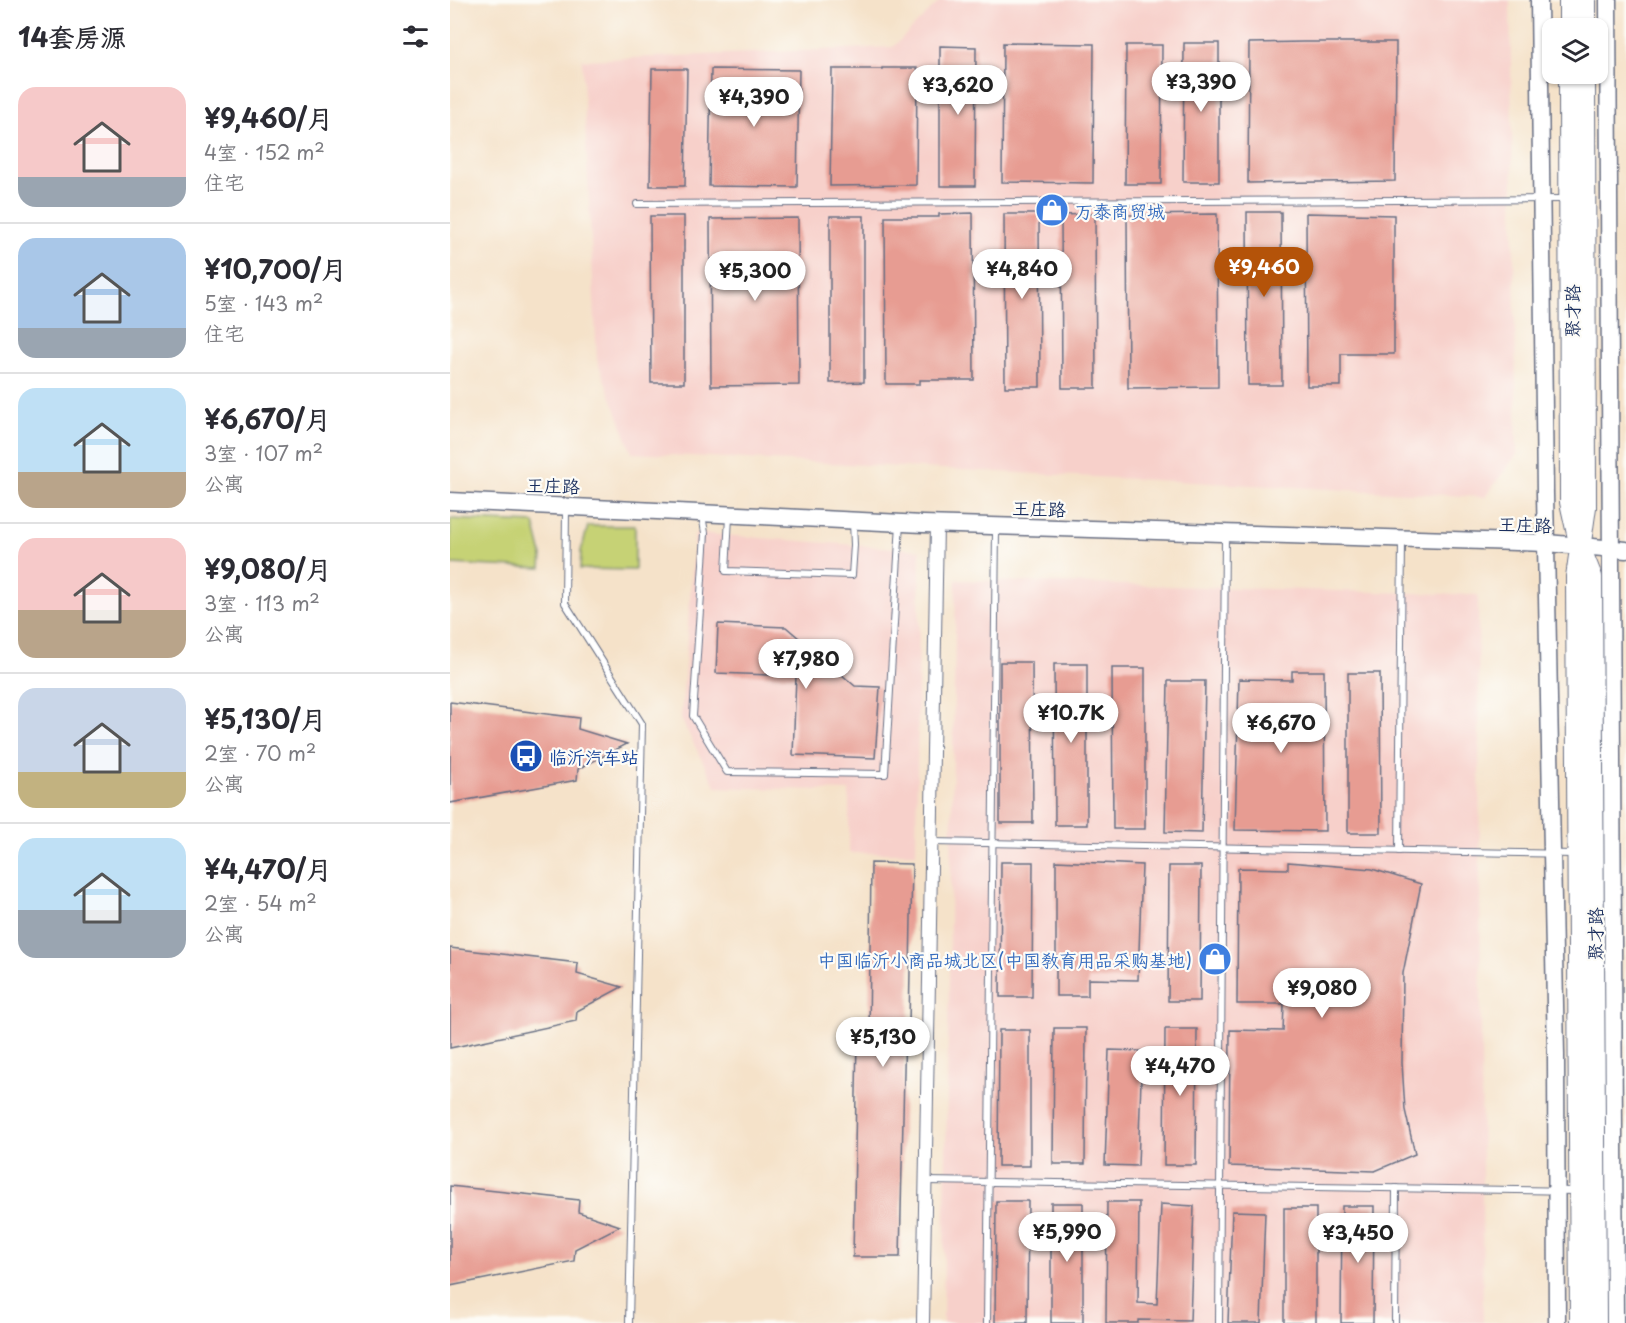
<!DOCTYPE html>
<html lang="zh">
<head>
<meta charset="utf-8">
<style>
	body { margin:0; font-family:"Playpen Sans","LXGW WenKai TC",sans-serif; background:#f2f2f3; color:#2b2b33; height:100vh; display:flex; flex-direction:column; font-size:22px; white-space:nowrap }
	* { box-sizing:border-box; margin:0 }
	p { font-size:20px; color:#7c7c81 }
	.icon { flex:none; width:33px; height:33px; fill:none; stroke:currentColor; stroke-width:2; stroke-linecap:round; stroke-linejoin:round }
	.map { position:relative; flex:1; overflow:hidden }
	.drawer { display:flex; flex-direction:column; background:#fff; width:450px }
	.drawer>* { flex:none }
	.buttons { position:absolute; left:1092px; top:18px; display:grid; gap:12px }
	.buttons a { display:grid; place-items:center; width:66px; height:66px; border-radius:12px; background:#fff; box-shadow:0 2px 4px #0004; font-size:30px }
	.price { position:absolute; translate:-50% -51px; padding:0 14px; border-radius:21px; background:#fff; color:#222; font-size:20px; line-height:39px; filter:drop-shadow(0 2px 3px #0008) }
	.price::after { content:''; position:absolute; left:50%; top:36px; width:18px; height:14px; margin-left:-9px; background:inherit; clip-path:polygon(0 0,100% 0,50% 100%) }
	.price.current { background:#b45309; color:#fff }
	ul { padding:0; list-style:none }
	li { display:flex; align-items:center; gap:18px; height:150px; padding:0 18px }
	li+li { border-top:2px solid #e1e1e2 }
	li span { display:grid; place-items:center; flex:none; width:168px; height:120px; border-radius:18px; color:#555 }
	li>.icon { margin-inline-start:auto }
	span .icon { width:72px; height:72px; fill:#fffc; stroke-width:1 }
	li b { font-size:26px }
	h2 { display:flex; justify-content:space-between; align-items:center; height:72px; padding:0 18px; font-size:26px }
	main { display:flex; flex:1; min-height:0 }
	.map>svg:first-child { display:block }
</style>
</head>
<body>
<main>
<section class="drawer">
<h2>14套房源<svg class="icon" aria-label="filters" viewBox="0 0 24 24"><path d="M4 7h16M4 17h16"/><circle cx="9" cy="7" r="2"/><circle cx="15" cy="17" r="2"/></svg></h2>
<ul>
<li><span style="background:linear-gradient(#f6c9c9 75%,#9aa5b1 0)"><svg class="icon" aria-label="home" viewBox="0 0 24 24"><path d="M3 11l9-7 9 7M6 9v11h12V9"/></svg></span><div><b>¥9,460/月</b><p>4室 · 152 m²</p><p>住宅</p></div></li>
<li><span style="background:linear-gradient(#a9c7e8 75%,#9aa5b1 0)"><svg class="icon" aria-label="home" viewBox="0 0 24 24"><path d="M3 11l9-7 9 7M6 9v11h12V9"/></svg></span><div><b>¥10,700/月</b><p>5室 · 143 m²</p><p>住宅</p></div></li>
<li><span style="background:linear-gradient(#bfe0f5 70%,#b9a48a 0)"><svg class="icon" aria-label="home" viewBox="0 0 24 24"><path d="M3 11l9-7 9 7M6 9v11h12V9"/></svg></span><div><b>¥6,670/月</b><p>3室 · 107 m²</p><p>公寓</p></div></li>
<li><span style="background:linear-gradient(#f6c9c9 60%,#b9a48a 0)"><svg class="icon" aria-label="home" viewBox="0 0 24 24"><path d="M3 11l9-7 9 7M6 9v11h12V9"/></svg></span><div><b>¥9,080/月</b><p>3室 · 113 m²</p><p>公寓</p></div></li>
<li><span style="background:linear-gradient(#c9d6e8 70%,#c2b280 0)"><svg class="icon" aria-label="home" viewBox="0 0 24 24"><path d="M3 11l9-7 9 7M6 9v11h12V9"/></svg></span><div><b>¥5,130/月</b><p>2室 · 70 m²</p><p>公寓</p></div></li>
<li><span style="background:linear-gradient(#bfe0f5 60%,#9aa5b1 0)"><svg class="icon" aria-label="home" viewBox="0 0 24 24"><path d="M3 11l9-7 9 7M6 9v11h12V9"/></svg></span><div><b>¥4,470/月</b><p>2室 · 54 m²</p><p>公寓</p></div></li>
</ul>
</section>
<div class="map">
<svg width="1176" height="1323" viewBox="0 0 1176 1323">
	<rect width="100%" height="100%" fill="#fdfcf7"/>
	<filter id="ink" filterUnits="userSpaceOnUse"><feTurbulence type="fractalNoise" baseFrequency=".0167" numOctaves="2"/><feDisplacementMap in="SourceGraphic" scale="12" xChannelSelector="R" yChannelSelector="G"/><feConvolveMatrix kernelMatrix="1 2 1 2 8 2 1 2 1" color-interpolation-filters="sRGB"/></filter>
	<filter id="wash" filterUnits="userSpaceOnUse"><feTurbulence type="fractalNoise" baseFrequency=".008" numOctaves="4" result="noise"/><feDisplacementMap in="SourceGraphic" scale="24" xChannelSelector="R" yChannelSelector="G"/><feGaussianBlur stdDeviation="1.35" result="paint"/><feColorMatrix in="noise" values="0 0 0 0 0 0 0 0 0 0 0 0 0 0 0 0 0 1.4 0 .05"/><feComposite in="paint" operator="in"/></filter>
	<g filter="url(#wash)">
		<rect width="100%" height="100%" fill="#f5e2c9"/>
		<g fill="#f7d0ca">
			<path d="M491,0H1060L1067,454L1035,497L182,453L147,360L132,60L443,47Z"/>
			<path d="M245,533L470,550L466,853H399V791L266,787L231,719Z"/>
			<path d="M506,580L1028,595L1033,1323H493Z"/>
		</g>
		<g fill="#c6d274" stroke="#708069" stroke-width="1.5">
			<path d="M0,519L84,523L92,555L91,568L0,564Z"/>
			<path d="M138,526H185V570L130,569L131,551Z"/>
		</g>
		<g id="blocks">
			<g fill="#e79c92">
				<path d="M853,42H946L945,181L798,183L799,43Z"/>
				<path d="M553,43L644,44L643,183L552,182Z"/>
				<path d="M734,43H769V182H733Z"/>
				<path d="M676,45H712L711,184H675Z"/>
				<path d="M490,46L526,47L525,186H490Z"/>
				<path d="M432,68H467L466,185L380,186L382,69H432Z"/>
				<path d="M202,69H237L235,186H200Z"/>
				<path d="M261,69L349,70L347,187L259,186Z"/>
				<path d="M797,212H831L832,385H798Z"/>
				<path d="M523,213L524,380H470V384H436L435,217H489V214Z"/>
				<path d="M856,213L944,215V354H891V386H857Z"/>
				<path d="M554,214H589L590,387H555Z"/>
				<path d="M645,214L646,388H612L611,215Z"/>
				<path d="M767,214L768,387L678,388L677,215Z"/>
				<path d="M200,216H234V383H201Z"/>
				<path d="M380,216H414V382L380,383Z"/>
				<path d="M348,218L349,385L261,386L260,219Z"/>
				<path d="M268,624L336,627L405,686L430,687L425,758L343,755L346,676L266,673Z"/>
				<path d="M550,662H582L583,823H550Z"/>
				<path d="M604,664H637V825H605Z"/>
				<path d="M662,668H695V829H663Z"/>
				<path d="M842,671H874L875,831L785,830L789,679L842,680Z"/>
				<path d="M898,673H930L931,833H898Z"/>
				<path d="M718,681H755L752,833L715,832Z"/>
				<path d="M0,702L129,718L128,729L177,744L128,769L127,780L0,803Z"/>
				<path d="M606,861L692,865L688,980L638,979V996H606Z"/>
				<path d="M551,862H583L582,997H550Z"/>
				<path d="M838,862L922,869L971,884L953,973L952,1063L955,1110L965,1154L925,1171L779,1166L780,1030L833,1031L834,1004H787L788,868L838,869Z"/>
				<path d="M421,863L462,864L459,1025H455L450,1257H403L407,1038H419Z"/>
				<path d="M719,866H751L750,1001H718Z"/>
				<path d="M0,948L128,963L127,974L172,987L127,1011L126,1021L0,1048Z"/>
				<path d="M604,1028H636L635,1164H603Z"/>
				<path d="M715,1029H747L746,1165H714Z"/>
				<path d="M549,1030H580V1166H548Z"/>
				<path d="M659,1050L692,1051L688,1166L655,1165Z"/>
				<path d="M0,1186L129,1200L128,1212L170,1226L125,1249L124,1261L0,1286Z"/>
				<path d="M546,1201H578L577,1323H545Z"/>
				<path d="M657,1202H689L688,1303L707,1304L711,1204L744,1206L740,1321L688,1320V1323H656Z"/>
				<rect x="601" y="1203" width="32" height="120"/>
				<path d="M892,1206H924L923,1323H891Z"/>
				<rect x="834" y="1208" width="32" height="115"/>
				<path d="M782,1211L815,1212L811,1323H778Z"/>
			</g>
		</g>
	</g>
	<g filter="url(#ink)">
		<use href="#blocks" fill-opacity="0" stroke="#676e83" stroke-width="1.5"/>
		<g fill="none" stroke-linecap="round" stroke-linejoin="round">
			<defs>
				<g id="service">
					<path d="M187,204L1117,199"/>
					<path d="M116,509L115,603L192,724L179,1323"/>
					<path d="M252,515L255,533L243,716L277,772L435,774L450,523"/>
					<path d="M279,517L276,571L402,575L404,545L403,522"/>
					<path d="M481,842L1124,854"/>
					<path d="M949,851L952,540"/>
					<path d="M476,1181L1125,1191"/>
					<path d="M537,1323L546,529"/>
					<path d="M769,1323L775,534"/>
					<path d="M945,1323L946,1188"/>
				</g>
				<path id="minor" d="M473,1323L487,524"/>
				<g id="tertiary">
					<path d="M1089,0L1095,494L1106,1055L1107,1323"/>
					<path d="M1158,0C1161,441 1163,882 1165,1323"/>
					<path d="M0,501L473,524L1097,543L1176,550"/>
				</g>
				<g id="primary">
					<path d="M1119,0V28"/>
					<path d="M1135,0V28"/>
					<path d="M1119,74L1120,502L1130,547L1142,577L1146,1323"/>
					<path d="M1130,1323L1126,577L1136,507L1135,74"/>
				</g>
			</defs>
			<use href="#service" stroke="#676e83" stroke-width="8"/>
			<use href="#minor" stroke="#676e83" stroke-width="14"/>
			<use href="#tertiary" stroke="#676e83" stroke-width="19"/>
			<use href="#primary" stroke="#676e83" stroke-width="22"/>
			<use href="#service" stroke="#fff" stroke-width="6"/>
			<use href="#minor" stroke="#fff" stroke-width="12"/>
			<use href="#tertiary" stroke="#fff" stroke-width="16"/>
			<use href="#primary" stroke="#fff" stroke-width="20"/>
		</g>
	</g>
	<defs>
		<symbol id="shop-disc" viewBox="-11 -11 22 22"><circle r="9.5" fill="#3f7fe0" stroke="#fdfcf7"/><path d="M-5-2.5h2.3a2.7 3.5 0 0 1 5.4 0H5L5.5 6h-11ZM-1.5-2.5h3a1.5 2.3 0 0 0-3 0Z" fill="#fff"/></symbol>
		<symbol id="bus-disc" viewBox="-11 -11 22 22"><circle r="9.5" fill="#1a4fb4" stroke="#fdfcf7"/><path d="M-5-6H5V4H4V6H2V4H-2V6H-4V4H-5ZM-3.5-4V0h7V-4ZM-3.5 1.2v1.5H-2V1.2ZM2 1.2v1.5H3.5V1.2Z" fill="#fff"/></symbol>
	</defs>
	<g fill-rule="evenodd">
		<use href="#shop-disc" x="583" y="191" width="38" height="38"/>
		<use href="#bus-disc" x="57" y="737" width="38" height="38"/>
		<use href="#shop-disc" x="746" y="940" width="38" height="38"/>
	</g>
	<g text-anchor="middle" dominant-baseline="central" stroke-width="4.5" stroke-linejoin="round" paint-order="stroke">
		<g font-size="18" fill="#366cbe" stroke="#fdfcf7" text-anchor="start">
			<text x="625" y="210">万泰商贸城</text>
			<text x="742" y="959" text-anchor="end">中国临沂小商品城北区(中国教育用品采购基地)</text>
		</g>
		<g font-size="18" fill="#1b2f5e" stroke="#fdfcf7">
			<text transform="translate(1121 311) rotate(-90)">聚才路</text>
			<text transform="translate(103 485) rotate(2)">王庄路</text>
			<text transform="translate(589 508) rotate(2)">王庄路</text>
			<text transform="translate(1075 524) rotate(2)">王庄路</text>
			<text transform="translate(1144 934) rotate(-90)">聚才路</text>
		</g>
		<g font-size="18" fill="#164399" stroke="#fdfcf7" text-anchor="start">
			<text x="99" y="756">临沂汽车站</text>
		</g>
	</g>
</svg>
<div class="buttons">
<a><svg class="icon" aria-label="layers" viewBox="0 0 24 24"><path d="M12 4l9 5-9 5-9-5zM3 14l9 5 9-5"/></svg></a>
</div>
<b class="price" style="left:751px;top:113px">¥3,390</b>
<b class="price" style="left:508px;top:116px">¥3,620</b>
<b class="price" style="left:304px;top:128px">¥4,390</b>
<b class="price current" style="left:814px;top:298px">¥9,460</b>
<b class="price" style="left:572px;top:300px">¥4,840</b>
<b class="price" style="left:305px;top:302px">¥5,300</b>
<b class="price" style="left:356px;top:690px">¥7,980</b>
<b class="price" style="left:621px;top:744px">¥10.7K</b>
<b class="price" style="left:831px;top:754px">¥6,670</b>
<b class="price" style="left:872px;top:1019px">¥9,080</b>
<b class="price" style="left:433px;top:1068px">¥5,130</b>
<b class="price" style="left:730px;top:1097px">¥4,470</b>
<b class="price" style="left:617px;top:1263px">¥5,990</b>
<b class="price" style="left:908px;top:1264px">¥3,450</b>
</div>
</main>
</body>
</html>
